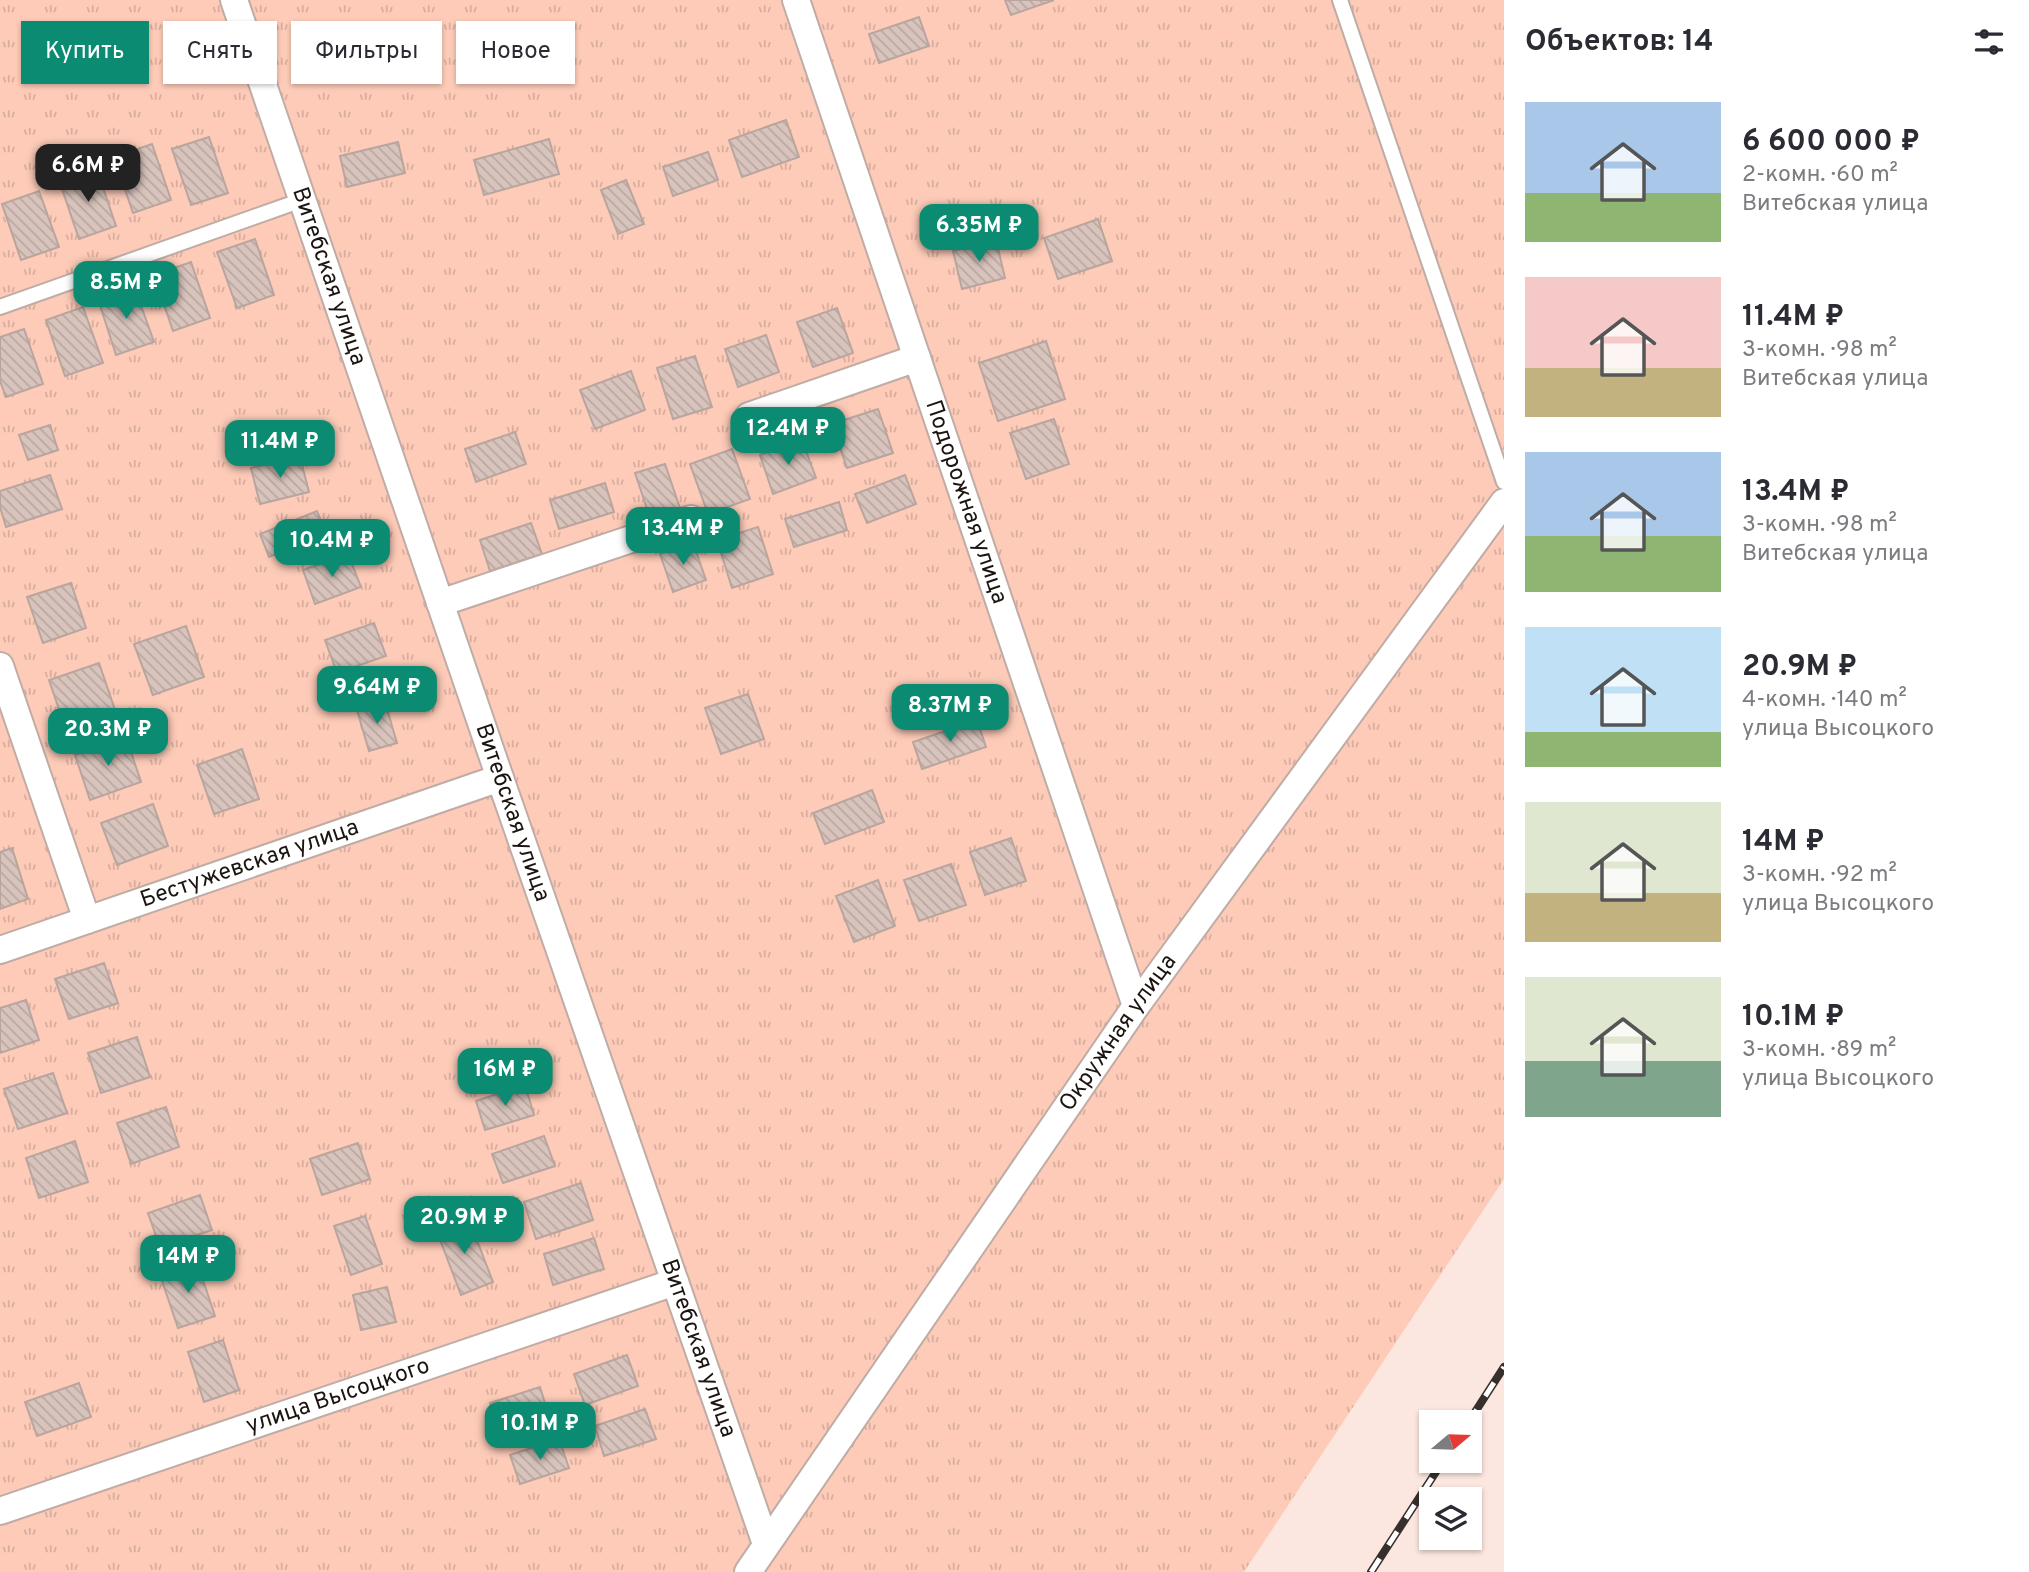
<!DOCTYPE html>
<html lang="ru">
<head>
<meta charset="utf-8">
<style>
	body { margin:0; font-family:Overpass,sans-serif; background:#f2f2f3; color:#2b2b33; height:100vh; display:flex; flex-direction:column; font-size:26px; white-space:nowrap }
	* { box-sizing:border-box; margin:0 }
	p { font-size:23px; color:#7c7c81 }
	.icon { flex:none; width:38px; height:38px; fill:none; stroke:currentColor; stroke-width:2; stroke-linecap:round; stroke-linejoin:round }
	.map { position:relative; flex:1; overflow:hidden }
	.details { display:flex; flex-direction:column; background:#fff; width:525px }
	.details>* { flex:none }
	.hud { position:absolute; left:21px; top:21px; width:665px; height:63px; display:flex; gap:14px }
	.needle { width:46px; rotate:71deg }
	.fabs { position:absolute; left:1419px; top:1410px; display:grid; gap:14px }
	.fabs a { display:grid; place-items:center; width:63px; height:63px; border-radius:0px; background:#fff; box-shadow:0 2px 5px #0004; font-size:35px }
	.price { position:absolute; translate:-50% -60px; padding:0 16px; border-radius:14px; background:#0b8c72; color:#fff; font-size:23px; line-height:46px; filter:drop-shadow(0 2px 4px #0008) }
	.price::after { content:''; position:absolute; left:50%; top:42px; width:21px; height:16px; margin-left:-10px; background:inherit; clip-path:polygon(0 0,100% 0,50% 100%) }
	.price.selected { background:#222; color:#fff }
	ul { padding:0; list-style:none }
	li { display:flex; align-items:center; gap:21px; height:175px; padding:0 21px }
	li span { display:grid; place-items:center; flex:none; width:196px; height:140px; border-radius:0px; color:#555 }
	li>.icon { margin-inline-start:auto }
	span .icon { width:84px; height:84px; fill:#fffc; stroke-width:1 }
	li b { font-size:30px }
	h2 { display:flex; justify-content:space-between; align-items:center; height:84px; padding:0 21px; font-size:30px }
	.pill { padding:0 24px; border-radius:0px; background:#fff; box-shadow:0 2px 5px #0004; font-size:24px; line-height:63px }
	.pill.selected { background:#0b8c72; color:#fff }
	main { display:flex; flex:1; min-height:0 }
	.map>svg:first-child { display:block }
</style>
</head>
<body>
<main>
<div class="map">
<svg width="1504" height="1572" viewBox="0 0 1504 1572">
	<defs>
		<pattern id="grass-tufts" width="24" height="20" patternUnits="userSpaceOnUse" patternTransform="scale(1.75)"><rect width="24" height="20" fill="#fdcbb8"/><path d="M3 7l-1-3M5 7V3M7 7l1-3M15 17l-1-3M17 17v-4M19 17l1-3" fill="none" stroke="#d8ad9d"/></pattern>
		<pattern id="building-back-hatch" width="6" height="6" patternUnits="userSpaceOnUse" patternTransform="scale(1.75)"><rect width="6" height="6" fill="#d8c4bc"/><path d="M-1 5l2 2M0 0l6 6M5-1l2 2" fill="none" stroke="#b9a8a1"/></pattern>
	</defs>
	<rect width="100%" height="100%" fill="#fce7e0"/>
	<path fill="url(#grass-tufts)" d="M0,0H1504V1179L1244,1572H0Z"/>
	<g fill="url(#building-back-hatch)" stroke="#b9a59e" stroke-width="2">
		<path d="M1005,0H1054L1011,15Z"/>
		<path d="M919,17L929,46L879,63L869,34Z"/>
		<path d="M786,120L799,157L742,177L729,140Z"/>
		<path d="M209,137L228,193L191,205L172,149Z"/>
		<path d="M549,139L559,174L484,195L474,160Z"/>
		<path d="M398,142L405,173L347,187L340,156Z"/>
		<path d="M152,144L171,200L133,213L114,157Z"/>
		<path d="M708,152L718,180L673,196L663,167Z"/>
		<path d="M97,170L116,226L79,239L60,183Z"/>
		<path d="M626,180L644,224L618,234L601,190Z"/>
		<path d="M39,191L59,247L21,260L2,204Z"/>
		<path d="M1098,219L1112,261L1058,279L1044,238Z"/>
		<path d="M255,239L274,295L237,308L217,252Z"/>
		<path d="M996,240L1005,278L962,289L953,251Z"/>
		<path d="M191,262L210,318L173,331L154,275Z"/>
		<path d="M134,286L154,342L116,355L98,299Z"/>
		<path d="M83,307L103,363L65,376L46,320Z"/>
		<path d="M837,308L853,353L813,367L797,322Z"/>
		<path d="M24,329L43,384L6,397L0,381V337Z"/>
		<path d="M766,335L779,372L738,387L725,349Z"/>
		<path d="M1046,341L1065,399L998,421L979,363Z"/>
		<path d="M695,356L712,407L673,419L657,368Z"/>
		<path d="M631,371L645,410L595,429L580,390Z"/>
		<path d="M878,409L893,453L847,468L832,424Z"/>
		<path d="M1054,419L1069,464L1026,479L1010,433Z"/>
		<path d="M50,425L58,450L28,460L19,435Z"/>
		<path d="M515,432L526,464L476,482L465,449Z"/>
		<path d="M802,440L816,478L773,494L760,455Z"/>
		<path d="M732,449L750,499L708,514L690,464Z"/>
		<path d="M300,457L309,492L260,504L251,468Z"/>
		<path d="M665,464L682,514L652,524L635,473Z"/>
		<path d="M50,475L62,509L6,527L0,507V491Z"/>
		<path d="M905,475L916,504L867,523L855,494Z"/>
		<path d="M605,483L614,512L559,529L550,500Z"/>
		<path d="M839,502L847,530L794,547L785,519Z"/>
		<path d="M317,511L326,534L269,557L260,534Z"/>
		<path d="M531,523L542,554L490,571L480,540Z"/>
		<path d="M758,527L773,574L732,588L717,540Z"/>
		<path d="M693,543L706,580L673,592L660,554Z"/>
		<path d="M348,554L361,587L315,604L303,570Z"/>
		<path d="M71,583L86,628L43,643L27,597Z"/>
		<path d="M374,623L386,656L337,673L325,640Z"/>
		<path d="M186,626L204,677L153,695L134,644Z"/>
		<path d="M99,663L115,710L65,727L49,680Z"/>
		<path d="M748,694L764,739L721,754L705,708Z"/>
		<path d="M385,702L397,743L369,751L357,710Z"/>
		<path d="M977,720L986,747L922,769L913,742Z"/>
		<path d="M126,737L141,782L90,800L75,755Z"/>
		<path d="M242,749L259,799L214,814L197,765Z"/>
		<path d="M872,790L884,822L825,844L813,813Z"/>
		<path d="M153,804L168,846L117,865L101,823Z"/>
		<path d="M1011,838L1026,881L985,895L970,852Z"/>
		<path d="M12,848L28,899L0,909V852Z"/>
		<path d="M951,864L966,905L919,921L904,880Z"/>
		<path d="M878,880L895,926L854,942L836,896Z"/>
		<path d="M104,963L118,1003L69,1019L55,979Z"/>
		<path d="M26,1000L39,1040L0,1053V1008Z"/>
		<path d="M137,1037L150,1077L101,1093L88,1053Z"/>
		<path d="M53,1073L67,1113L18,1129L4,1089Z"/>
		<path d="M525,1085L534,1115L485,1130L476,1101Z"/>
		<path d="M166,1107L179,1147L131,1164L117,1123Z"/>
		<path d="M544,1136L555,1166L503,1183L492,1154Z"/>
		<path d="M75,1141L88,1182L39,1198L26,1158Z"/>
		<path d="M358,1143L370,1179L322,1195L310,1159Z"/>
		<path d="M581,1183L593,1220L536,1239L524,1202Z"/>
		<path d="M200,1195L212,1230L160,1247L148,1213Z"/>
		<path d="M365,1216L382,1264L351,1275L334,1226Z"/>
		<path d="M468,1217L493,1282L461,1295L436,1229Z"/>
		<path d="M594,1238L604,1269L553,1285L544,1254Z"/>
		<path d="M197,1262L215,1316L178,1328L160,1275Z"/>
		<path d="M387,1287L396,1322L361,1330L353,1295Z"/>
		<path d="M223,1340L239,1390L204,1402L188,1352Z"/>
		<path d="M627,1355L638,1386L585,1405L574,1374Z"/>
		<path d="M79,1383L91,1417L37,1436L25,1402Z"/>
		<path d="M540,1387L549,1416L500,1432L490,1403Z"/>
		<path d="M645,1409L656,1439L604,1456L595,1426Z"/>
		<path d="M559,1439L569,1468L520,1484L510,1455Z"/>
	</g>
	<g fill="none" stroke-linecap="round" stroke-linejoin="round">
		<defs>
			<g id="service">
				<path d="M1340,0L1504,482"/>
				<path d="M0,307L302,200"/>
			</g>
			<g id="minor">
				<path id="s1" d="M234,0L500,778L766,1544"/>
				<path id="s2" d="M796,0L1136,1006"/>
				<path d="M749,416L917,358"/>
				<path d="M440,603L691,519"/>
				<path d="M0,666L87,920"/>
				<path id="s3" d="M0,950L500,778"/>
				<path id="s4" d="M0,1511L675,1282"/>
				<path id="s5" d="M748,1572L1136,1006L1504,502"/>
			</g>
		</defs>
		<use href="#service" stroke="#c0aca5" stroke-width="18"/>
		<use href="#minor" stroke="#c0aca5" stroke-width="30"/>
		<use href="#service" stroke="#fff" stroke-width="14"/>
		<use href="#minor" stroke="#fff" stroke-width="26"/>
		<defs>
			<g id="rail">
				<path d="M1468,1423L1504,1367"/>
				<path d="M1371,1572L1443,1461"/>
			</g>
		</defs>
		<use href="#rail" stroke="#372f2b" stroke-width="8"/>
		<use href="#rail" stroke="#fff" stroke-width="5" stroke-dasharray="16" stroke-linecap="butt"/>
	</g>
	<g text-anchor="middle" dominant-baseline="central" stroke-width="7" stroke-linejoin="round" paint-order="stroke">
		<g font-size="23" fill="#1b1411" stroke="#fff">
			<text stroke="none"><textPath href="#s1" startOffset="292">Витебская улица</textPath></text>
			<text stroke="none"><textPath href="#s2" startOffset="530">Подорожная улица</textPath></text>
			<text stroke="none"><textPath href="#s1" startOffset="859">Витебская улица</textPath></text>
			<text stroke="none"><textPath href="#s3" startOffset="264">Бестужевская улица</textPath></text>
			<text stroke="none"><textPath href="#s5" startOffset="654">Окружная улица</textPath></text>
			<text stroke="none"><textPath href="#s1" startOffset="1426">Витебская улица</textPath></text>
			<text stroke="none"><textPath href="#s4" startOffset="357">улица Высоцкого</textPath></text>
		</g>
	</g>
</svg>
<div class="fabs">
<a><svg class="needle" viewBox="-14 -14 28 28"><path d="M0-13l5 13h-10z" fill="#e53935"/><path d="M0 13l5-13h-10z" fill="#7c7c81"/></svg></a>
<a><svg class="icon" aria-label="layers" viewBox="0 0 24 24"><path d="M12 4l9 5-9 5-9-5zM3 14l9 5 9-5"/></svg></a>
</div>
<b class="price selected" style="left:88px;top:204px">6.6M ₽</b>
<b class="price" style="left:979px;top:264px">6.35M ₽</b>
<b class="price" style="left:126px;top:321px">8.5M ₽</b>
<b class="price" style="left:788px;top:467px">12.4M ₽</b>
<b class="price" style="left:280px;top:480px">11.4M ₽</b>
<b class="price" style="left:683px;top:567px">13.4M ₽</b>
<b class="price" style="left:332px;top:579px">10.4M ₽</b>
<b class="price" style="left:377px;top:726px">9.64M ₽</b>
<b class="price" style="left:950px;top:744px">8.37M ₽</b>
<b class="price" style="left:108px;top:768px">20.3M ₽</b>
<b class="price" style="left:505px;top:1108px">16M ₽</b>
<b class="price" style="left:464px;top:1256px">20.9M ₽</b>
<b class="price" style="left:188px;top:1295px">14M ₽</b>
<b class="price" style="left:540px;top:1462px">10.1M ₽</b>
<div class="hud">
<a class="pill selected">Купить</a>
<a class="pill">Снять</a>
<a class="pill">Фильтры</a>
<a class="pill">Новое</a>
</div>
</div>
<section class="details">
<h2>Объектов: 14<svg class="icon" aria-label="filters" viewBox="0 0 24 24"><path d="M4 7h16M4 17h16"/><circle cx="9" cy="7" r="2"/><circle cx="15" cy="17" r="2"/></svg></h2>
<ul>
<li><span style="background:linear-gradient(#a9c7e8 65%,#8fb573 0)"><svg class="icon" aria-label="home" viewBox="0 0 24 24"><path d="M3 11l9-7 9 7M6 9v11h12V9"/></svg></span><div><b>6 600 000 ₽</b><p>2-комн. · 60 m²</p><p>Витебская улица</p></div></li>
<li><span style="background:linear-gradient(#f6c9c9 65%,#c2b280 0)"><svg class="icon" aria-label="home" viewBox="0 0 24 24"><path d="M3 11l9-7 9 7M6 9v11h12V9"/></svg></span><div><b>11.4M ₽</b><p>3-комн. · 98 m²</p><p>Витебская улица</p></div></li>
<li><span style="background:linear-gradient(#a9c7e8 60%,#8fb573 0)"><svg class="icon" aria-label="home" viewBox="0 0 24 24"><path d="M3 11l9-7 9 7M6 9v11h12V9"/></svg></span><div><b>13.4M ₽</b><p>3-комн. · 98 m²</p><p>Витебская улица</p></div></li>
<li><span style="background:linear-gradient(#bfe0f5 75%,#8fb573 0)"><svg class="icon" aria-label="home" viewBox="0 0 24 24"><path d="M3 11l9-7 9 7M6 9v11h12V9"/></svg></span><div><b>20.9M ₽</b><p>4-комн. · 140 m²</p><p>улица Высоцкого</p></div></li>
<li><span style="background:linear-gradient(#dfe7d0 65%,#c2b280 0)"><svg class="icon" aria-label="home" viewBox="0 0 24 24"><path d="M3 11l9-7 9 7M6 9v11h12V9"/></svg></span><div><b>14M ₽</b><p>3-комн. · 92 m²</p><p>улица Высоцкого</p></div></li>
<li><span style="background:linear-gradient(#dfe7d0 60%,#7fa58c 0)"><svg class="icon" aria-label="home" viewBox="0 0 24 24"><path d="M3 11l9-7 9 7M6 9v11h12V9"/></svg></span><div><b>10.1M ₽</b><p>3-комн. · 89 m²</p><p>улица Высоцкого</p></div></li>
</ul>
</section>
</main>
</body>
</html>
